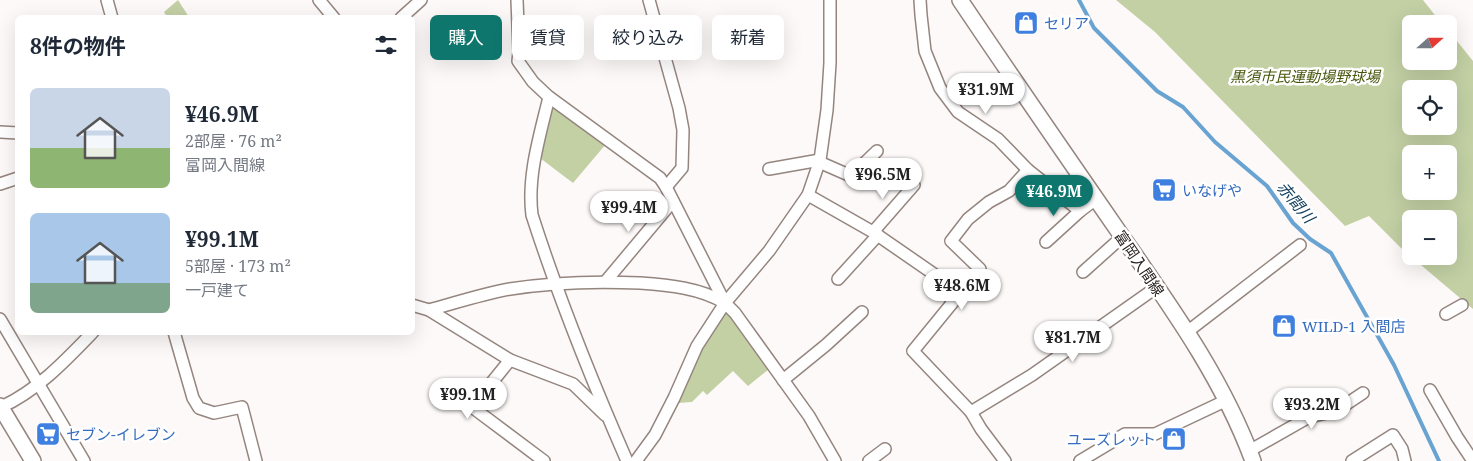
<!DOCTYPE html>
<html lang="ja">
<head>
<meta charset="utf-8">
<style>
	body { margin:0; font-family:"Noto Serif","Noto Sans JP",serif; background:#f6f6f7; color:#1f2937; height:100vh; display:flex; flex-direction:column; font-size:19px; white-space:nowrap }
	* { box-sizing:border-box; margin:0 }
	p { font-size:16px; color:#747a83 }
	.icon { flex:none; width:28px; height:28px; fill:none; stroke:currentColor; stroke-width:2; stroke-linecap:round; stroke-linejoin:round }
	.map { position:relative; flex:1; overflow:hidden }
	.drawer { position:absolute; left:15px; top:15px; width:400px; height:320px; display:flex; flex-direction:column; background:#fff; border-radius:8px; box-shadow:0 5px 20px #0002 }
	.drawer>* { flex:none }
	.banner { position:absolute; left:430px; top:15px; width:475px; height:45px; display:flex; gap:10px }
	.needle { width:32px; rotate:69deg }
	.tools { position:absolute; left:1402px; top:15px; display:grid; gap:10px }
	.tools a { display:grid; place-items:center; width:55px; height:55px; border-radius:8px; background:#fff; box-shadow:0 5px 20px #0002; font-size:25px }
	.price { position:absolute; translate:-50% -42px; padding:0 11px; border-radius:18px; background:#fff; color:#222; font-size:16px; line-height:32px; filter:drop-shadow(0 1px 2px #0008) }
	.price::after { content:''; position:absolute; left:50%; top:30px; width:15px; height:11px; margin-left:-8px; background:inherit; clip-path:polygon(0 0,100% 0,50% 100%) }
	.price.on { background:#0f766e; color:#fff }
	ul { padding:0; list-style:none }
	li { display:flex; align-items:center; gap:15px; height:125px; padding:0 15px }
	li span { display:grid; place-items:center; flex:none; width:140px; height:100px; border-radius:8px; color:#555 }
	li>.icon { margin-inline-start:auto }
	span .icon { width:60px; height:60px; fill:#fffc; stroke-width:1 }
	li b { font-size:21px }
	h2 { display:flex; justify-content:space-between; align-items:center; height:60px; padding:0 15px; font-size:21px }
	.chip { padding:0 18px; border-radius:8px; background:#fff; box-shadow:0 5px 20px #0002; font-size:18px; line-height:45px }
	.chip.on { background:#0f766e; color:#fff }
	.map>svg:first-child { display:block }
</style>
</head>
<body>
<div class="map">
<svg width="1473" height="461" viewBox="0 0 1473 461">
	<rect width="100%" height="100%" fill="#fdf9f8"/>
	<g fill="#c3d0a4" fill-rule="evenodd">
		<path d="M178,0L189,17H167L164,12Z"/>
		<path d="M1116,0H1423L1442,24H1411V61H1449V31L1473,61V309L1402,249L1369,216L1345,226L1155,32ZM1411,89H1449V126H1411ZM1411,154H1449V191H1411ZM1411,219H1449V256H1411Z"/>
		<path d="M554,106L606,144L573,183L540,158L550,108Z"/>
		<path d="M728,311L769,369L748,386L733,371L707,395L703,391L692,402L677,403L699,351L725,312Z"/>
	</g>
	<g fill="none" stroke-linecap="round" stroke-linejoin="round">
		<path stroke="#69a3d1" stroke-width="4" d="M1079,0L1094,28L1157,91L1183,107L1215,142L1267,186L1293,223L1310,239L1331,253L1394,365L1439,461"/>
		<defs>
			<g id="minor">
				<path d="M107,0L112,18"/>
				<path d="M319,0L334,18"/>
				<path d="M517,0L519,52L518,61L533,82L549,97L660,178L666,187L725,303L735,313L809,416L835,461"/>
				<path d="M649,0L679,108L683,130L682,168L666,187"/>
				<path d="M920,0L921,15L925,51L940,88L958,112L998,139L1028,170L1080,211L1096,199"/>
				<path d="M401,18L421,0"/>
				<path d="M549,97C540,135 527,176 532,215C559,299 592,381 627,461"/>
				<path d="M0,132L18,133"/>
				<path d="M819,162L851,176L877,151"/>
				<path d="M769,169L820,160"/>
				<path d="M0,184L18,178"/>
				<path d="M808,195L873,232L941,279L950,294L952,302"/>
				<path d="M873,232L914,185"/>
				<path d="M1046,242L1080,211"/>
				<path d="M1083,272L1122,237"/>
				<path d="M838,279L878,235"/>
				<path d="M606,281L673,201"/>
				<path d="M412,305L429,310L510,360L573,384L605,415"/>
				<path d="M429,310C455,303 483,294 510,289C554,282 596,281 640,283C669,285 700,288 725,303"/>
				<path d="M1446,314L1462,305"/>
				<path d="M0,319L84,461"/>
				<path d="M174,332L193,398L199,408L214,413L242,407L256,461"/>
				<path d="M1187,332L1300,245"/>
				<path d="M510,360L472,407L544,461"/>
				<path d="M783,380L826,345L862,312"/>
				<path d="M1430,390L1457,437L1473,461"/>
				<path d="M1,407C37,391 66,360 93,332"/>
				<path d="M971,412L1032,375L1157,287"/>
				<path d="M1249,451L1309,417L1336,411L1363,393"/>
				<path d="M636,461L655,435L674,398L697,346L725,303L769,251L808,195L820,160L827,110L830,63V0"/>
				<path d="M869,461L885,449"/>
				<path d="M1005,461L981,429L971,412L913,351L980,269L951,241L968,219L989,202L1009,191L1028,170"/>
				<path d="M1080,461L1125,434H1155L1227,400"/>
				<path d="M1352,461L1393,435L1402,449L1405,461"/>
			</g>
			<g id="secondary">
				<path d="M960,0C1013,79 1067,157 1121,235C1171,307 1223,379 1253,461"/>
				<path d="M0,406L33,461"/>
			</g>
		</defs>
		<use href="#minor" stroke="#95857f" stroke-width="14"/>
		<use href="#secondary" stroke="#95857f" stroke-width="18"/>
		<use href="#minor" stroke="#fff" stroke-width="11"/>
		<use href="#secondary" stroke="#fff" stroke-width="15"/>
	</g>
	<defs>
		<symbol id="shop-square" viewBox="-11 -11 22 22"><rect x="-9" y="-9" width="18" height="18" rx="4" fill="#3f7fe0" stroke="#fff"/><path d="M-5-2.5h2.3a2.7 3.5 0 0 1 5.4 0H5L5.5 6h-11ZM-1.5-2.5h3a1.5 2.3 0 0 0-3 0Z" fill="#fff"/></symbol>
		<symbol id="supermarket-square" viewBox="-11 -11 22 22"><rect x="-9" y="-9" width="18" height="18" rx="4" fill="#3f7fe0" stroke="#fff"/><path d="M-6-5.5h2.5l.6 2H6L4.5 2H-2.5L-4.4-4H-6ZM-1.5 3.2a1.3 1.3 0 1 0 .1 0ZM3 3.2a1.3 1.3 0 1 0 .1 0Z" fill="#fff"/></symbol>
	</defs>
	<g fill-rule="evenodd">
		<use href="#shop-square" x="1012" y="9" width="28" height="28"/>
		<use href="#supermarket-square" x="1150" y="176" width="28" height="28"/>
		<use href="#shop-square" x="1270" y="312" width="28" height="28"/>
		<use href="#supermarket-square" x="34" y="420" width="28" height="28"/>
		<use href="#shop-square" x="1160" y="425" width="28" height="28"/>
	</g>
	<g text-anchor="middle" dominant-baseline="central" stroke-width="5" stroke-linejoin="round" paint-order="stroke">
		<g font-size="15" fill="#366cbe" stroke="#fff" text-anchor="start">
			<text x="1044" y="23">セリア</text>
			<text x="1182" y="190">いなげや</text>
			<text x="1302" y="326">WILD-1 入間店</text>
			<text x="66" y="434">セブン-イレブン</text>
			<text x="1156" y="439" text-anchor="end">ユーズレット</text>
		</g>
		<g font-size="15" font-style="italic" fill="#49580e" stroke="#fff">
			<text x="1305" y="76">黒須市民運動場野球場</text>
		</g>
		<g font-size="15" fill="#292220" stroke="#fff">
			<text transform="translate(1140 263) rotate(56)">富岡入間線</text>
		</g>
		<g font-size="16" font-style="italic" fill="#154160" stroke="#fff">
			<text transform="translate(1296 202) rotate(50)">赤間川</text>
		</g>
	</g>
</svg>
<div class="tools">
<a><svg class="needle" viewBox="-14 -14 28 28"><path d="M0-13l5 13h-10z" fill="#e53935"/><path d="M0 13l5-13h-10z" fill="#747a83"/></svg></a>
<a><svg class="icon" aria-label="locate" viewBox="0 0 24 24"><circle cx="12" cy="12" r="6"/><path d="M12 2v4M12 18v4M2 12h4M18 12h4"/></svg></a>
<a>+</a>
<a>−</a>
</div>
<b class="price" style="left:986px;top:115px">¥31.9M</b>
<b class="price" style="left:883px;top:200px">¥96.5M</b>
<b class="price on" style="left:1054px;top:217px">¥46.9M</b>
<b class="price" style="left:629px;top:233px">¥99.4M</b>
<b class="price" style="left:962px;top:311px">¥48.6M</b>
<b class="price" style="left:1073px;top:363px">¥81.7M</b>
<b class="price" style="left:468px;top:420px">¥99.1M</b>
<b class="price" style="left:1312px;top:430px">¥93.2M</b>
<div class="banner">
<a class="chip on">購入</a>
<a class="chip">賃貸</a>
<a class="chip">絞り込み</a>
<a class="chip">新着</a>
</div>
<section class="drawer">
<h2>8件の物件<svg class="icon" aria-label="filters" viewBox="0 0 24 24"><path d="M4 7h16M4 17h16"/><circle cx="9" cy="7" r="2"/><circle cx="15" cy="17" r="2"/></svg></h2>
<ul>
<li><span style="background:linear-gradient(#c9d6e8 60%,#8fb573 0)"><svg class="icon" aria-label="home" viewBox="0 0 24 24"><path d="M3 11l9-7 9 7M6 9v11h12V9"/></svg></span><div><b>¥46.9M</b><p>2部屋 · 76 m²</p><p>富岡入間線</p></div></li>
<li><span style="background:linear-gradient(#a9c7e8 70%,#7fa58c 0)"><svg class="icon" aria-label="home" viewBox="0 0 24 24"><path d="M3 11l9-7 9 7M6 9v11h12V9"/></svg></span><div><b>¥99.1M</b><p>5部屋 · 173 m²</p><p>一戸建て</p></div></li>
</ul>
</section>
</div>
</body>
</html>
